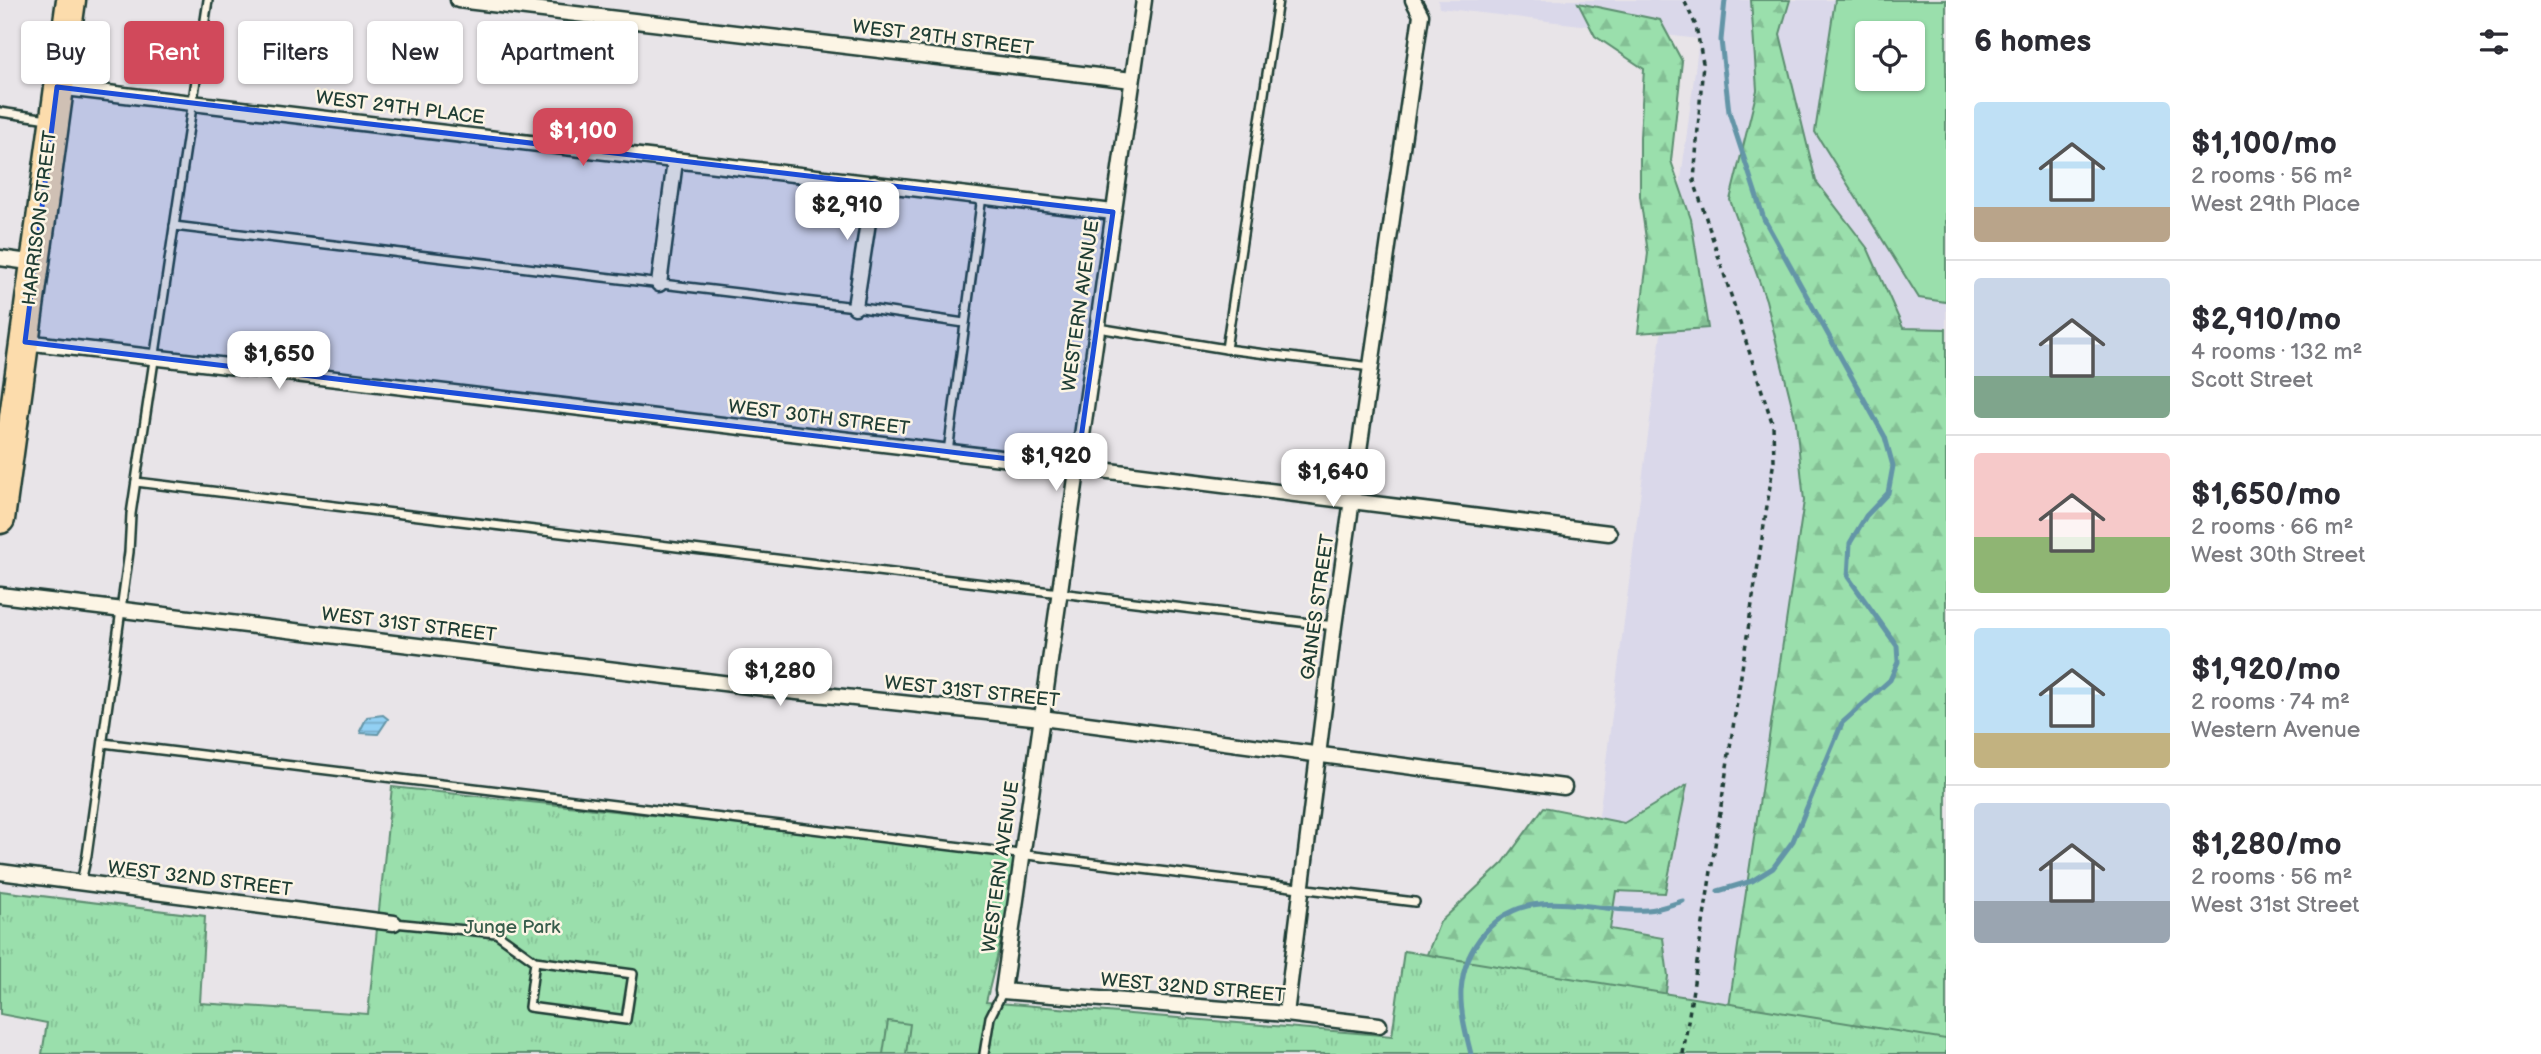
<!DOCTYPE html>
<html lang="en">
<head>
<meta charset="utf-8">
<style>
	body { margin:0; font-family:"Balsamiq Sans",sans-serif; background:#f7f7f7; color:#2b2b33; height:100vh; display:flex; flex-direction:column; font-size:26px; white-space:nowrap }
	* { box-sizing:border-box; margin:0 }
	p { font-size:23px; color:#7c7c81 }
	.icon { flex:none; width:38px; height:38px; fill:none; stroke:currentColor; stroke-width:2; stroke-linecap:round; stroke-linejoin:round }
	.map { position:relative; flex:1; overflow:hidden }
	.sheet { display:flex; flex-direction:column; background:#fff; width:595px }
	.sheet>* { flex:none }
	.top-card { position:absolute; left:21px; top:21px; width:665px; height:63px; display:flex; gap:14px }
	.fabs { position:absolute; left:1855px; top:21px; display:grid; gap:14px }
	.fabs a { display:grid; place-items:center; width:70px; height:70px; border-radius:7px; background:#fff; box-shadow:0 2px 5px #0004; font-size:35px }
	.price { position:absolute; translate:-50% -60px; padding:0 16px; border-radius:14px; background:#fff; color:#222; font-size:23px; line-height:46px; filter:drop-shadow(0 2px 4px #0008) }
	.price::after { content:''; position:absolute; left:50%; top:42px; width:21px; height:16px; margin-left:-10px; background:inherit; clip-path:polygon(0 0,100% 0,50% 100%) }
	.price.active { background:#d1495b; color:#fff }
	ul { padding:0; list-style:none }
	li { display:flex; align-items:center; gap:21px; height:175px; padding:0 28px }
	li+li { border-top:2px solid #e1e1e2 }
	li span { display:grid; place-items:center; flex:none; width:196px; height:140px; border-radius:7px; color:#555 }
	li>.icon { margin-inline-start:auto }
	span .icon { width:84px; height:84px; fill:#fffc; stroke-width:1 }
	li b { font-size:30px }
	h2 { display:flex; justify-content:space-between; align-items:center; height:84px; padding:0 28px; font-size:30px }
	.pill { padding:0 24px; border-radius:7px; background:#fff; box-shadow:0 2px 5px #0004; font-size:24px; line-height:63px }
	.pill.active { background:#d1495b; color:#fff }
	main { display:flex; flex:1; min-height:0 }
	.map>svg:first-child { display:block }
</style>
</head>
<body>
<main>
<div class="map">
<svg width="1946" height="1054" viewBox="0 0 1946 1054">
	<defs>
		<pattern id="forest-firs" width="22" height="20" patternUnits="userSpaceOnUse" patternTransform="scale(1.75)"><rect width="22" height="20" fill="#9adfac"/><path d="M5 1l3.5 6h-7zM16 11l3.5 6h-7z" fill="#84c095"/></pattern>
		<pattern id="park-tufts" width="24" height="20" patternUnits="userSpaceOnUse" patternTransform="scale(1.75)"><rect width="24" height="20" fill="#9adfac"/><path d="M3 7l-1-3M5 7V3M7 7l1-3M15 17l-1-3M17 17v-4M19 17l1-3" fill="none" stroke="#84c095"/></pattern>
		<pattern id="water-rules" width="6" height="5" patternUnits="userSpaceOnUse" patternTransform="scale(1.75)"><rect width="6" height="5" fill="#92d0f3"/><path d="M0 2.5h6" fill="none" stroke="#77aac6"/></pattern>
	</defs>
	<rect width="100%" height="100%" fill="#e8e4e8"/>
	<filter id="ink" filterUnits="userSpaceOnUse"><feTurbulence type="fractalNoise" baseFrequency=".0143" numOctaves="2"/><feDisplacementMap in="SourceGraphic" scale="14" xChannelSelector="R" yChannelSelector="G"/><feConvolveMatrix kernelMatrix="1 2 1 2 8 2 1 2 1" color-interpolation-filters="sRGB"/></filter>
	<g filter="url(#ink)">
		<path fill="#dad8ea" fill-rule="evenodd" d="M1438,0H1946V1039L1578,979L1699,39L1439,8ZM1867,33H1913V79H1867Z"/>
		<g fill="url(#forest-firs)" stroke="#5c8e70" stroke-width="2">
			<path d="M1751,0H1790L1780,34L1816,181L1868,249L1903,328L1946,329V1054H1722L1804,501L1796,422L1766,300L1730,200L1757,90Z"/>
			<path d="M1578,3L1660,20L1682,61L1671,161L1691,219L1708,328L1638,333L1648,253L1640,196V137L1644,69L1595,36Z"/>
			<path d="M1687,785L1665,893L1616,891L1610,929L1663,938L1668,976L1658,1054H1387L1440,922L1503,863L1544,807L1624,823Z"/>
		</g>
		<path fill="url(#park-tufts)" stroke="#5c8e70" stroke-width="2" d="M392,787L1022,855L986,1002L1392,1036L1404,951L1946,1039V1054H42L47,1023L0,1014V891L205,916L200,1003L368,1014Z"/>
		<g fill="#9adfac" stroke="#5c8e70" stroke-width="2" fill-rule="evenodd">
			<path d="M1835,0H1946V302L1919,298L1815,132ZM1867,33H1913V79H1867Z"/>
			<path d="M888,1021L910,1024L906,1054H883Z"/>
		</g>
		<path fill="url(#water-rules)" stroke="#6495a7" stroke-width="2" d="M383,715L388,719L378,734L361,733L360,731L367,717Z"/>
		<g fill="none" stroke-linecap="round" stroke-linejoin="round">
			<g stroke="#6495a7" stroke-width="5">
				<path d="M1718,891L1752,881L1773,868L1793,841L1842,723L1890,680L1898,662L1897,646L1848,577L1850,543L1866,516L1888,493L1893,466L1885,437L1764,219L1729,112L1721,40L1725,0"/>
				<path d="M1471,1054C1466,1034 1460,1012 1461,991C1464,947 1495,908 1540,904C1575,900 1612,913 1647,910C1659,910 1672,904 1683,901"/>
			</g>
			<defs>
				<g id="lane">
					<path d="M0,112L48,119"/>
					<path d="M174,226L855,307L964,323"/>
					<path d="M1098,328L1226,349L1371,367"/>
					<path d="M1226,349L1278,0"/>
					<path d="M948,452L982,196"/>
					<path d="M136,482L1334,626"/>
					<path d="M103,743L1415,902"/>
					<path d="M81,882L87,855L129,552L131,514L208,0"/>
					<path d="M394,923L496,933L535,961L529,1007L626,1020L633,974L535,961"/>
					<path d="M984,1054L990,1017L1003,991"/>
				</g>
				<g id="street">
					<path d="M458,0L1132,80"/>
					<path d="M1144,0L1003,991L1286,1014L1379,1025"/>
					<path d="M57,87L1113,212"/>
					<path d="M0,258L36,263"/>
					<path d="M659,284L675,161"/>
					<path d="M855,307L874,183"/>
					<path d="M25,342L1077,467L1609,533"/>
					<path d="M0,595L788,691L1042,718L1564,787"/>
					<path d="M0,872L394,923"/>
					<path d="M1286,1014L1334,626L1421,15L1413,0"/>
				</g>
				<path id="highway" d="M0,519L71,0"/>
			</defs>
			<use href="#lane" stroke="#1f3d34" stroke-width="12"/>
			<use href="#street" stroke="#1f3d34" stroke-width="19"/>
			<use href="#highway" stroke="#1f3d34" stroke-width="33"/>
			<path stroke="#1f3d34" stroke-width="3.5" stroke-dasharray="5 5" stroke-linecap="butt" d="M1683,1054L1774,460L1773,425L1694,181L1703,63L1696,26L1684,0"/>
			<use href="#lane" stroke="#fcf5e5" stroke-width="7"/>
			<use href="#street" stroke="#fcf5e5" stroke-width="14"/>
			<use href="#highway" stroke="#fcdcac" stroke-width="28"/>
		</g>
	</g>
	<path fill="#1d4ed8" fill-opacity="0.2" stroke="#1d4ed8" stroke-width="5" stroke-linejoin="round" d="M57,87L1113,212L1077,467L25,342Z"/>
	<g text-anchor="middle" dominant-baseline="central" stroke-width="5" stroke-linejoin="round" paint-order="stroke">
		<g font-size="19" fill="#1f3d34" stroke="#fcf5e5">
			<text transform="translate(943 38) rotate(7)">WEST 29TH STREET</text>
			<text transform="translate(400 108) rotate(7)">WEST 29TH PLACE</text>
			<text transform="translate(40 218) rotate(-83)">HARRISON STREET</text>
			<text transform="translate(1081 306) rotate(-82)">WESTERN AVENUE</text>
			<text transform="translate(819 418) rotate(7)">WEST 30TH STREET</text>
			<text transform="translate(1318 607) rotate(-82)">GAINES STREET</text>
			<text transform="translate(409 625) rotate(7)">WEST 31ST STREET</text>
			<text transform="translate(972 692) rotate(6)">WEST 31ST STREET</text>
			<text transform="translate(1001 867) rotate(-82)">WESTERN AVENUE</text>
			<text transform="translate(200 879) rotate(7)">WEST 32ND STREET</text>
			<text transform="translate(1193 988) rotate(5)">WEST 32ND STREET</text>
		</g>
		<g font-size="19" fill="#385d4c" stroke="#fcf5e5">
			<text x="512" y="927">Junge Park</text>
		</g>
	</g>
</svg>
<div class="fabs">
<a><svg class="icon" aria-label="locate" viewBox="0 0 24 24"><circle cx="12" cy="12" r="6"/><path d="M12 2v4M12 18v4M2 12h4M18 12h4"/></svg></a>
</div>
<b class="price active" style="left:583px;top:168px">$1,100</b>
<b class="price" style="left:847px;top:242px">$2,910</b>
<b class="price" style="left:279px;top:391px">$1,650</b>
<b class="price" style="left:1056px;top:493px">$1,920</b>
<b class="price" style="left:1333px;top:509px">$1,640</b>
<b class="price" style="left:780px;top:708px">$1,280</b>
<div class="top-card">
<a class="pill">Buy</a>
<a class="pill active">Rent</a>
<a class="pill">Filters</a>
<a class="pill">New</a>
<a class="pill">Apartment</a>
</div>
</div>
<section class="sheet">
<h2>6 homes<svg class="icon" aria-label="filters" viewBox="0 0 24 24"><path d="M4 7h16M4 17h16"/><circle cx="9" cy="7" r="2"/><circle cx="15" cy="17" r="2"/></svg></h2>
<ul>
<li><span style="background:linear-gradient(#bfe0f5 75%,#b9a48a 0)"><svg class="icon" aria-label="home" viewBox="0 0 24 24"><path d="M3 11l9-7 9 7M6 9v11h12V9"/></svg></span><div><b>$1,100/mo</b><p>2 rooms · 56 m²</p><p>West 29th Place</p></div></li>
<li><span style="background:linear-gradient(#c9d6e8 70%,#7fa58c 0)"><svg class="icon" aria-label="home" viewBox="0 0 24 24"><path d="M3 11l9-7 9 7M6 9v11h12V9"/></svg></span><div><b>$2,910/mo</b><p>4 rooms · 132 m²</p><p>Scott Street</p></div></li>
<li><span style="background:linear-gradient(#f6c9c9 60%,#8fb573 0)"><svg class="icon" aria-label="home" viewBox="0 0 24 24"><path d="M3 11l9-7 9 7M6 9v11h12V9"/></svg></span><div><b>$1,650/mo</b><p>2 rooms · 66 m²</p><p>West 30th Street</p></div></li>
<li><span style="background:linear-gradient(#bfe0f5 75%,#c2b280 0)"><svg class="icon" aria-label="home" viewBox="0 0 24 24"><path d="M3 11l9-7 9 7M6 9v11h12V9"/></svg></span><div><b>$1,920/mo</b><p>2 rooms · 74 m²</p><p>Western Avenue</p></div></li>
<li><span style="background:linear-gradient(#c9d6e8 70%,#9aa5b1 0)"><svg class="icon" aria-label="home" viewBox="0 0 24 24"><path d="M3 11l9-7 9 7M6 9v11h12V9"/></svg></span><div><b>$1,280/mo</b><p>2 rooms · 56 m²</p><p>West 31st Street</p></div></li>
</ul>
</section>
</main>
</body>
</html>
